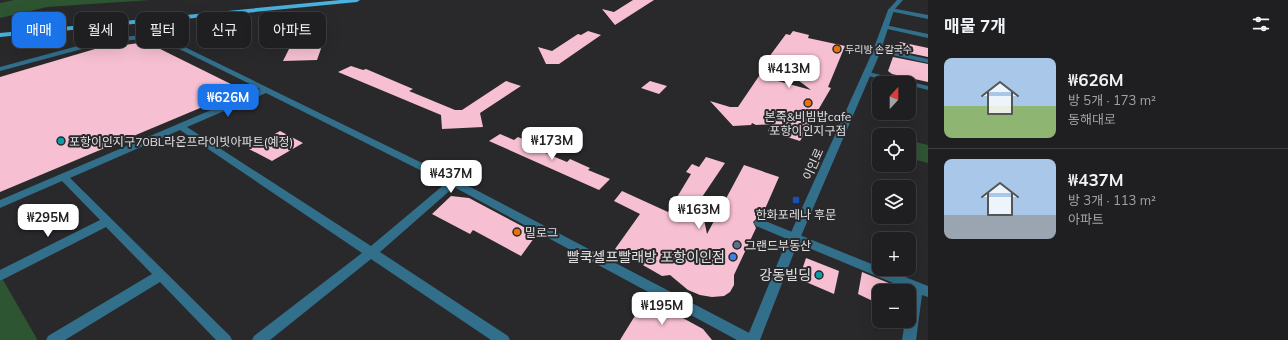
<!DOCTYPE html>
<html lang="ko">
<head>
<meta charset="utf-8">
<style>
	body { margin:0; font-family:Mulish,"Noto Sans KR",sans-serif; background:#27272a; color:#f1f3f6; height:100vh; display:flex; flex-direction:column; font-size:15px; white-space:nowrap }
	* { box-sizing:border-box; margin:0 }
	p { font-size:13px; color:#a1a2a5 }
	.icon { flex:none; width:22px; height:22px; fill:none; stroke:currentColor; stroke-width:2; stroke-linecap:round; stroke-linejoin:round }
	.map { position:relative; flex:1; overflow:hidden }
	.panel { display:flex; flex-direction:column; background:#1f1f21; width:360px }
	.panel>* { flex:none }
	.guide { position:absolute; left:12px; top:12px; width:380px; height:36px; display:flex; gap:8px }
	.needle { width:26px; rotate:21deg }
	.tools { position:absolute; left:872px; top:76px; display:grid; gap:8px }
	.tools a { display:grid; place-items:center; width:44px; height:44px; border-radius:8px; background:#1f1f21; box-shadow:0 4px 16px #0002,0 0 0 1px #3c3d3f; font-size:20px }
	.price { position:absolute; translate:-50% -34px; padding:0 9px; border-radius:8px; background:#fff; color:#222; font-size:13px; line-height:26px; filter:drop-shadow(0 1px 2px #0008) }
	.price::after { content:''; position:absolute; left:50%; top:24px; width:12px; height:9px; margin-left:-6px; background:inherit; clip-path:polygon(0 0,100% 0,50% 100%) }
	.price.on { background:#1a73e8; color:#fff }
	ul { padding:0; list-style:none }
	li { display:flex; align-items:center; gap:12px; height:100px; padding:0 16px }
	li+li { border-top:1px solid #3c3d3f }
	li span { display:grid; place-items:center; flex:none; width:112px; height:80px; border-radius:8px; color:#555 }
	li>.icon { margin-inline-start:auto }
	span .icon { width:48px; height:48px; fill:#fffc; stroke-width:1 }
	li b { font-size:17px }
	h2 { display:flex; justify-content:space-between; align-items:center; height:48px; padding:0 16px; font-size:17px }
	.chip { padding:0 14px; border-radius:8px; background:#1f1f21; box-shadow:0 4px 16px #0002,0 0 0 1px #3c3d3f; font-size:14px; line-height:36px }
	.chip.on { background:#1a73e8; color:#fff }
	main { display:flex; flex:1; min-height:0 }
	.map>svg:first-child { display:block }
</style>
</head>
<body>
<main>
<div class="map">
<svg width="928" height="340" viewBox="0 0 928 340">
	<rect width="100%" height="100%" fill="#29292c"/>
	<g fill="#2e5532">
		<path d="M14,0H150L47,7L0,18V3Z"/>
		<path d="M911,141L928,145V163L912,159Z"/>
		<path d="M3,280L37,339L36,340H0V281Z"/>
	</g>
	<g fill="#f7c0d2">
		<path d="M633,0H654L615,25L602,9L614,12Z"/>
		<path d="M588,31L601,35L559,64H546L538,47L552,51L578,34L581,35Z"/>
		<path d="M793,31L809,35L808,38L845,46L828,87L831,88L800,141L768,131L772,124L756,125L752,123L751,125L733,126L710,101L730,107H738L759,76L811,90L798,80L808,63L778,64L769,57L786,34L790,35Z"/>
		<path d="M146,42L243,90L0,192V77L95,49Z"/>
		<path d="M900,42L928,48V57L895,50Z"/>
		<path d="M292,43L306,49L323,43L317,60L283,61Z"/>
		<path d="M893,57L928,64V82L892,74L888,71Z"/>
		<path d="M351,66L363,70L366,69L413,89L409,91L455,110H462L506,81L521,86L480,113L483,127L442,129L441,115L338,72Z"/>
		<path d="M650,81L667,86L659,94L641,88Z"/>
		<path d="M280,131L303,143L272,161L249,149Z"/>
		<path d="M500,134L514,140L518,137L537,145L533,148L567,162L570,159L590,168L588,170L610,179L599,190L489,141Z"/>
		<path d="M706,157L725,163L700,200L707,234L744,165L779,177L761,218L756,219L753,222L756,228L734,275V285L730,292L724,296L712,297L700,295L688,290L670,275L662,276L615,249L640,214L614,201L622,191L668,212L691,174L686,172L692,164L699,167Z"/>
		<path d="M451,196L469,198L537,234L521,256L473,230L470,234L432,214Z"/>
		<path d="M806,258L839,271L834,294L799,279Z"/>
		<path d="M862,272L908,291H879V304L858,294Z"/>
		<path d="M646,298L703,329L712,340H620Z"/>
	</g>
	<g fill="none" stroke-linecap="round" stroke-linejoin="round">
		<g fill="#326f8b" fill-rule="evenodd">
			<path d="M891,8L928,15V19L889,11L888,10Z"/>
			<path d="M885,25L928,34V38L883,28V26Z"/>
			<path d="M158,34L457,180L755,336L757,340H737L454,187L380,252L508,336L510,340H491L371,259L270,340H252L254,336L362,253L180,130L70,178L230,336L232,340H216L160,282L65,340H46L48,336L152,274L106,227L0,281V270L100,220L62,181L0,208V200L260,89L157,38L120,41L86,48L0,71V67L85,44L120,37ZM266,93L446,183L371,246L187,127Z"/>
			<path d="M877,48L928,59V63L875,51V49Z"/>
			<path d="M864,71L928,86V90L909,85V83H898L864,75Z"/>
			<path d="M760,219L879,267V269H885L928,286V297L922,295L916,340H902L905,321H909L910,290L756,226L754,223L756,220Z"/>
		</g>
		<path fill="#326f8b" fill-rule="evenodd" d="M897,0H903L894,10L880,53L795,250L760,340H746L783,250L872,53L888,10Z"/>
		<path fill="#49b2e0" fill-rule="evenodd" d="M340,0H360L357,2L0,37V33Z"/>
	</g>
	<g fill="#e8710a" stroke="#29292c" stroke-width="1.5">
		<circle cx="837" cy="49" r="4"/>
		<circle cx="808" cy="103" r="4"/>
		<circle cx="517" cy="232" r="4"/>
	</g>
	<g fill="#0f9aa8" stroke="#29292c" stroke-width="1.5">
		<circle cx="61" cy="141" r="4"/>
		<circle cx="819" cy="275" r="4"/>
	</g>
	<rect fill="#1a4fb4" stroke="#29292c" stroke-width="1.5" x="792" y="196" width="8" height="8" rx="2"/>
	<circle fill="#5c6f8a" stroke="#29292c" stroke-width="1.5" cx="737" cy="245" r="4"/>
	<circle fill="#3f7fe0" stroke="#29292c" stroke-width="1.5" cx="733" cy="257" r="4"/>
	<g text-anchor="middle" dominant-baseline="central" stroke-width="4" stroke-linejoin="round" paint-order="stroke">
		<g font-size="10" fill="#e1e1e3" stroke="#29292c" text-anchor="start">
			<text x="845" y="49">두리방 손칼국수</text>
		</g>
		<g font-size="12" fill="#e1e1e3" stroke="#29292c" text-anchor="start">
			<text x="808" y="116" text-anchor="middle">본죽&amp;비빔밥cafe<tspan x="808" dy="14">포항이인지구점</tspan></text>
			<text x="69" y="141">포항이인지구70BL라온프라이빗아파트(예정)</text>
			<text x="796" y="214" text-anchor="middle">한화포레나 후문</text>
			<text x="525" y="232">밀로그</text>
			<text x="745" y="245">그랜드부동산</text>
		</g>
		<g font-size="12" fill="#e1e1e3" stroke="#29292c">
			<text transform="translate(813 164) rotate(-66)">이인로</text>
		</g>
		<g font-size="14" fill="#e1e1e3" stroke="#29292c" text-anchor="end">
			<text x="725" y="257">빨쿡셀프빨래방 포항이인점</text>
			<text x="811" y="275">강동빌딩</text>
		</g>
	</g>
</svg>
<div class="tools">
<a><svg class="needle" viewBox="-14 -14 28 28"><path d="M0-13l5 13h-10z" fill="#e53935"/><path d="M0 13l5-13h-10z" fill="#a1a2a5"/></svg></a>
<a><svg class="icon" aria-label="locate" viewBox="0 0 24 24"><circle cx="12" cy="12" r="6"/><path d="M12 2v4M12 18v4M2 12h4M18 12h4"/></svg></a>
<a><svg class="icon" aria-label="layers" viewBox="0 0 24 24"><path d="M12 4l9 5-9 5-9-5zM3 14l9 5 9-5"/></svg></a>
<a>+</a>
<a>−</a>
</div>
<b class="price" style="left:789px;top:89px">₩413M</b>
<b class="price on" style="left:228px;top:118px">₩626M</b>
<b class="price" style="left:552px;top:161px">₩173M</b>
<b class="price" style="left:451px;top:194px">₩437M</b>
<b class="price" style="left:699px;top:230px">₩163M</b>
<b class="price" style="left:48px;top:238px">₩295M</b>
<b class="price" style="left:662px;top:326px">₩195M</b>
<div class="guide">
<a class="chip on">매매</a>
<a class="chip">월세</a>
<a class="chip">필터</a>
<a class="chip">신규</a>
<a class="chip">아파트</a>
</div>
</div>
<section class="panel">
<h2>매물 7개<svg class="icon" aria-label="filters" viewBox="0 0 24 24"><path d="M4 7h16M4 17h16"/><circle cx="9" cy="7" r="2"/><circle cx="15" cy="17" r="2"/></svg></h2>
<ul>
<li><span style="background:linear-gradient(#a9c7e8 60%,#8fb573 0)"><svg class="icon" aria-label="home" viewBox="0 0 24 24"><path d="M3 11l9-7 9 7M6 9v11h12V9"/></svg></span><div><b>₩626M</b><p>방 5개 · 173 m²</p><p>동해대로</p></div></li>
<li><span style="background:linear-gradient(#a9c7e8 70%,#9aa5b1 0)"><svg class="icon" aria-label="home" viewBox="0 0 24 24"><path d="M3 11l9-7 9 7M6 9v11h12V9"/></svg></span><div><b>₩437M</b><p>방 3개 · 113 m²</p><p>아파트</p></div></li>
</ul>
</section>
</main>
</body>
</html>
